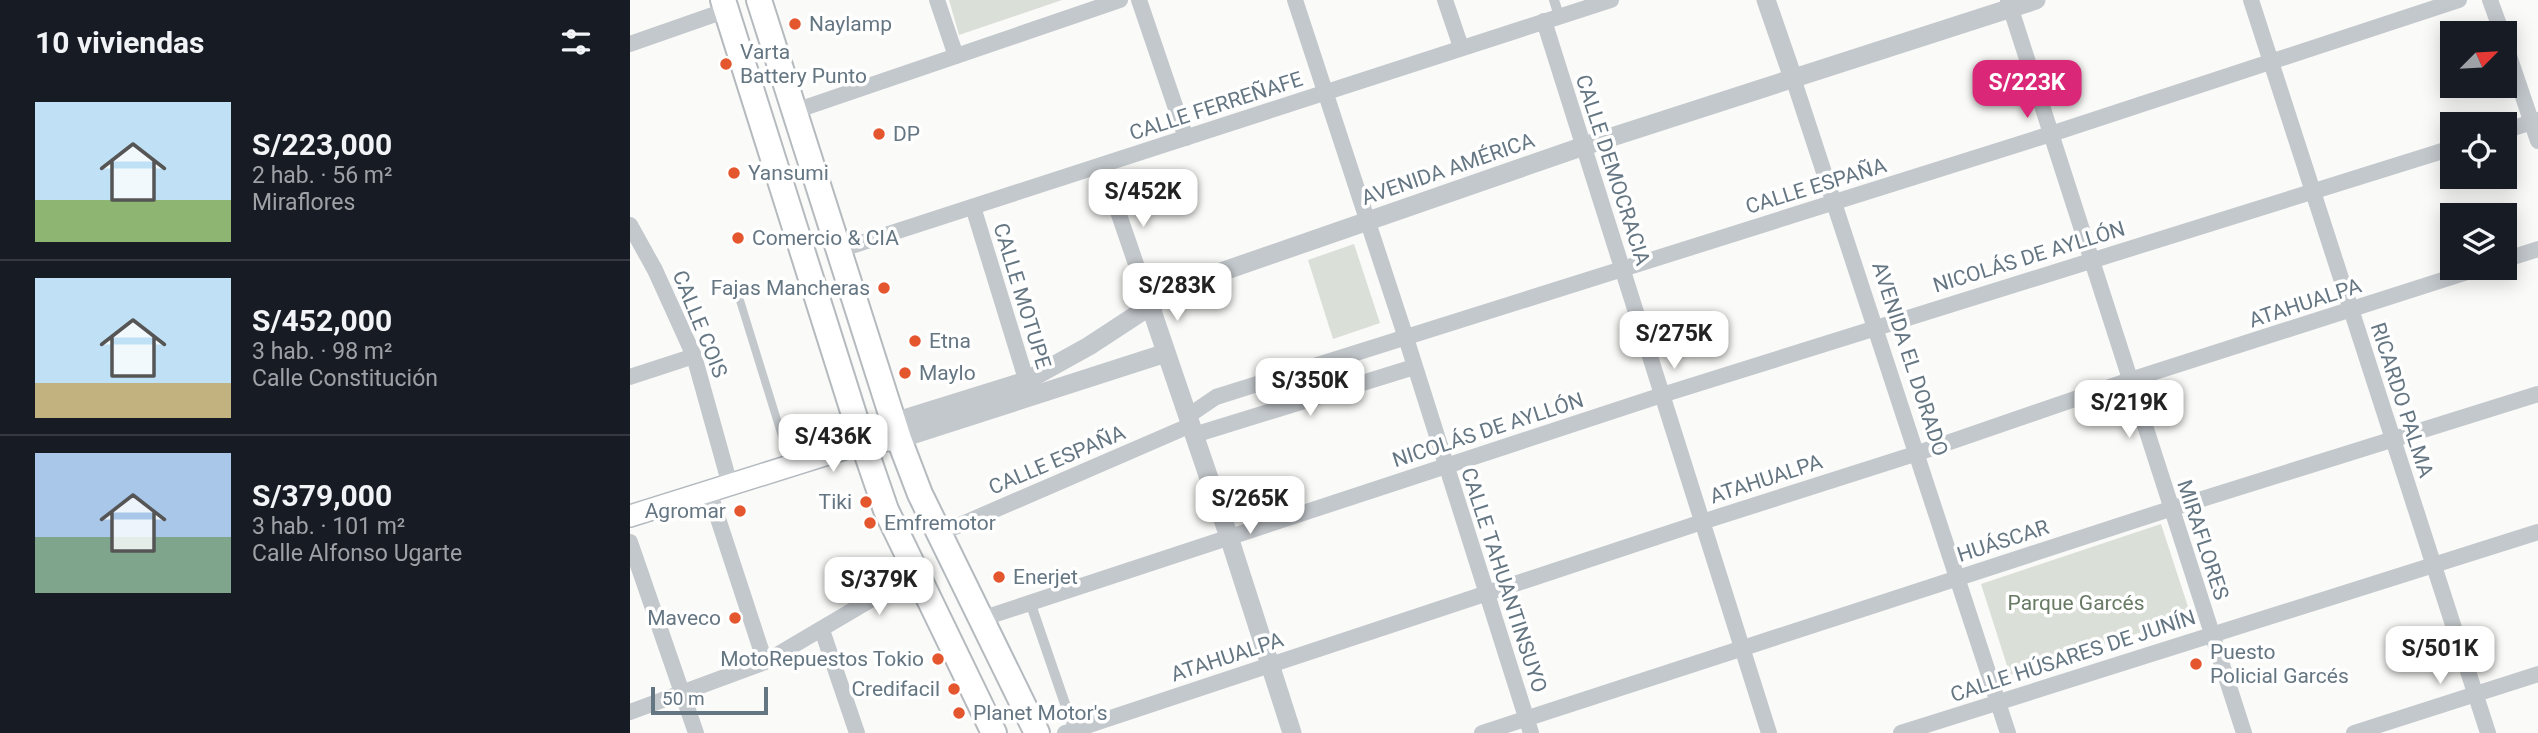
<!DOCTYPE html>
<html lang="es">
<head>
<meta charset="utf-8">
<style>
	body { margin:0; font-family:Roboto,sans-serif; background:#242831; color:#f1f3f6; height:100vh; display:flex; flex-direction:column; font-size:26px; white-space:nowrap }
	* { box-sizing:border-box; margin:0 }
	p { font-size:23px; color:#9ea1a6 }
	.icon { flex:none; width:38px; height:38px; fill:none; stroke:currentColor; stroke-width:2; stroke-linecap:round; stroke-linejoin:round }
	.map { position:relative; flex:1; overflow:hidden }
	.sheet { display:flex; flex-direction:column; background:#171b24; width:630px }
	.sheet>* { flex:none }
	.needle { width:46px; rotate:66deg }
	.buttons { position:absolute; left:1810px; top:21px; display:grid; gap:14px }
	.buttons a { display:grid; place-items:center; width:77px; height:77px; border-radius:0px; background:#171b24; box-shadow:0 4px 18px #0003; font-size:35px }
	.scale { position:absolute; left:21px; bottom:18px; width:117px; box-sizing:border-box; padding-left:7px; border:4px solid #657683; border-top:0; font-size:19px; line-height:24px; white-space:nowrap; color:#657683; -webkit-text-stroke:5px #fff; paint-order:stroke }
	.price { position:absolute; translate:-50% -60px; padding:0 16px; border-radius:14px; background:#fff; color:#222; font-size:23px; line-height:46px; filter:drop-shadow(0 2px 4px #0008) }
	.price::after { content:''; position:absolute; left:50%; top:42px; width:21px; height:16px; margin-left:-10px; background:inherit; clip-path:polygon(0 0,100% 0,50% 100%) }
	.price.selected { background:#db2777; color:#fff }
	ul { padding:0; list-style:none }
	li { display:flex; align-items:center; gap:21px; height:175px; padding:0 35px }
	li+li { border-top:2px solid #363941 }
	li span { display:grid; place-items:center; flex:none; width:196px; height:140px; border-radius:0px; color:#555 }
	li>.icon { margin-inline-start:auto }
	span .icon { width:84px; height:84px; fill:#fffc; stroke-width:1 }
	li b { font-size:30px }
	h2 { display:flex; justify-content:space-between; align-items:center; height:84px; padding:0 35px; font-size:30px }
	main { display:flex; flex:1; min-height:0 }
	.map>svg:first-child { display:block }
</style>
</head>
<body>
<main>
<section class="sheet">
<h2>10 viviendas<svg class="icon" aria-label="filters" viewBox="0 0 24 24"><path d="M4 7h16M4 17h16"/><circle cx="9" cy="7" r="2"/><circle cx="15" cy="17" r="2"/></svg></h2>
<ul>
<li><span style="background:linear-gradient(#bfe0f5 70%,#8fb573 0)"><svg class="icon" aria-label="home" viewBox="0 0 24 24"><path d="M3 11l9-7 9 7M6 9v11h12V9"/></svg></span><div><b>S/223,000</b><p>2 hab. · 56 m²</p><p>Miraflores</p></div></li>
<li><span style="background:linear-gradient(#bfe0f5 75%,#c2b280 0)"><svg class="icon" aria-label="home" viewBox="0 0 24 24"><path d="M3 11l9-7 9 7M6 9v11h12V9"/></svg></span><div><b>S/452,000</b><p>3 hab. · 98 m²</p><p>Calle Constitución</p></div></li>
<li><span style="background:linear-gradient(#a9c7e8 60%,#7fa58c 0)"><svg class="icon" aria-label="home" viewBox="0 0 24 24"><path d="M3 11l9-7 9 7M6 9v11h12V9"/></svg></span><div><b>S/379,000</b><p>3 hab. · 101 m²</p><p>Calle Alfonso Ugarte</p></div></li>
</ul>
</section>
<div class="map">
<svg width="1908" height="733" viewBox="0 0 1908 733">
	<rect width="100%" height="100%" fill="#fafaf8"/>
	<g fill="#dadfd7">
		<path d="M319,0H432L329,35Z"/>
		<path d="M724,244L750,323L703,339L678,260Z"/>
		<path d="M1531,524L1561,616L1380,675L1351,584Z"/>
	</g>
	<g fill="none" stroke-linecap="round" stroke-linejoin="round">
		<defs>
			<path id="secondary" d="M0,516L233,443L269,439"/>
			<g id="primary">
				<path d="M93,0L233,443L256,510L364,733"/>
				<path d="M129,0L269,439L290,494L407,733"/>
			</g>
		</defs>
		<use href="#secondary" stroke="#b3babf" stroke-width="24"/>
		<use href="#primary" stroke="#b5babe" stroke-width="28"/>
		<path stroke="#c3c8cc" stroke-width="8" d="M108,294L161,465"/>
		<g stroke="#c3c8cc" stroke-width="10">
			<path d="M924,0L929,16"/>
			<path d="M400,602L444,730"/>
		</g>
		<g stroke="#c3c8cc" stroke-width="16">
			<path d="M307,0L326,56"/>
			<path d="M509,0L556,138"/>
			<path d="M665,0L776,338L901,733"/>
			<path d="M815,0L831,47"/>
			<path d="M1378,0L1614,733"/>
			<path d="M1621,0L1858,733"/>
			<path d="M1860,0L1872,33"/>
			<path d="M914,21L1139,733"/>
			<path d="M1874,41L1908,141"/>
			<path d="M0,44L97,10"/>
			<path d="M1163,78L1378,733"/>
			<path d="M165,111L490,0"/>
			<path d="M1874,131L1908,120"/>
			<path d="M472,165L520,305"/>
			<path d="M343,207L400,392"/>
			<path d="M0,225L25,270L64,356L100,485"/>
			<path d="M209,250L981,0"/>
			<path d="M1874,260L1908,249"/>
			<path d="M0,377L64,356"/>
			<path d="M558,416L586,397L1421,134L1829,0"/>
			<path d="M564,435L784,367"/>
			<path d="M79,491L135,662"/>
			<path d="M309,534L561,425"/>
			<path d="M0,542L66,733"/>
			<path d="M351,619L1032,395L1822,148"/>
			<path d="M192,630L227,733"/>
			<path d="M0,712L135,662L286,573"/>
			<path d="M435,733L1072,522L1288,453L1500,380L1850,268"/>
			<path d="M852,733L1540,509L1908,394"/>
			<path d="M1271,733L1908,532"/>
			<path d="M1724,733L1908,674"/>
		</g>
		<g stroke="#c3c8cc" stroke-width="19">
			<path d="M1136,0L1163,78"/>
			<path d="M520,305L599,537L662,733"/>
			<path d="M264,422L396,381L459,346L540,293L562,282L954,146L1406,0"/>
			<path d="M269,439L536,353"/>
		</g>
		<use href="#secondary" stroke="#fff" stroke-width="21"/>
		<use href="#primary" stroke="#fff" stroke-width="24"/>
	</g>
	<g fill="#e4572e" stroke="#fff" stroke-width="2.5">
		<circle cx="165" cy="24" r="7"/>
		<circle cx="96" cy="64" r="7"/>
		<circle cx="249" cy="134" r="7"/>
		<circle cx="104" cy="173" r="7"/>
		<circle cx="108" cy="238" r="7"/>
		<circle cx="254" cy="288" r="7"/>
		<circle cx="285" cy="341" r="7"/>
		<circle cx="275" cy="373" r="7"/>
		<circle cx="236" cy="502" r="7"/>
		<circle cx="110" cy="511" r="7"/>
		<circle cx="240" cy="523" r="7"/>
		<circle cx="369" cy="577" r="7"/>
		<circle cx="105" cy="618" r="7"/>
		<circle cx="308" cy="659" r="7"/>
		<circle cx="1566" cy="664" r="7"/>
		<circle cx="324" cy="689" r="7"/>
		<circle cx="329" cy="713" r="7"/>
	</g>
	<g text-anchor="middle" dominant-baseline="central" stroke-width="7" stroke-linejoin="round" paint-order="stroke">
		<g font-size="21" fill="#657683" stroke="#fff" text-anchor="start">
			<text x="179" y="24">Naylamp</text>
			<text x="110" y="52">Varta<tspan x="110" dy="24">Battery Punto</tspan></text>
			<text x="263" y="134">DP</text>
			<text x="118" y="173">Yansumi</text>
			<text x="122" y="238">Comercio &amp; CIA</text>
			<text x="240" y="288" text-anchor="end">Fajas Mancheras</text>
			<text x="299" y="341">Etna</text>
			<text x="289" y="373">Maylo</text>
			<text x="222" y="502" text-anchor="end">Tiki</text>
			<text x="96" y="511" text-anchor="end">Agromar</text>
			<text x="254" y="523">Emfremotor</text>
			<text x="383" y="577">Enerjet</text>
			<text x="91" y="618" text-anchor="end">Maveco</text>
			<text x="1580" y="652">Puesto<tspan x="1580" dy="24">Policial Garcés</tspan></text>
			<text x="294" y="659" text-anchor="end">MotoRepuestos Tokio</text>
			<text x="310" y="689" text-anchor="end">Credifacil</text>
			<text x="343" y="713">Planet Motor's</text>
		</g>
		<g font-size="21" fill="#657683" stroke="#fff">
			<text transform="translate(586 106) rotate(-18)">CALLE FERREÑAFE</text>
			<text transform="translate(818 169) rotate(-19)">AVENIDA AMÉRICA</text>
			<text transform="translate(983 170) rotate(72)">CALLE DEMOCRACIA</text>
			<text transform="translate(1186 186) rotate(-17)">CALLE ESPAÑA</text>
			<text transform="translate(1399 257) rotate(-17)">NICOLÁS DE AYLLÓN</text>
			<text transform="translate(392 296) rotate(73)">CALLE MOTUPE</text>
			<text transform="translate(1675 303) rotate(-18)">ATAHUALPA</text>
			<text transform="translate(70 324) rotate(68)">CALLE COIS</text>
			<text transform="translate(1280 359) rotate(72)">AVENIDA EL DORADO</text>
			<text transform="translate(1772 400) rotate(72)">RICARDO PALMA</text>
			<text transform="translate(858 430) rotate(-18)">NICOLÁS DE AYLLÓN</text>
			<text transform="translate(427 460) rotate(-23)">CALLE ESPAÑA</text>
			<text transform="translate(1136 479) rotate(-18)">ATAHUALPA</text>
			<text transform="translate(1573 540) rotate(72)">MIRAFLORES</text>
			<text transform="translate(1373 541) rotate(-18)">HUÁSCAR</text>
			<text transform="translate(874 580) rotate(72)">CALLE TAHUANTINSUYO</text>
			<text transform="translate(1443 656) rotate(-18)">CALLE HÚSARES DE JUNÍN</text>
			<text transform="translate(597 657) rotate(-18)">ATAHUALPA</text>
		</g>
		<g font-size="21" fill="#687a64" stroke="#fff">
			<text x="1446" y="603">Parque Garcés</text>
		</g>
	</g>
</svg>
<div class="buttons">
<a><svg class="needle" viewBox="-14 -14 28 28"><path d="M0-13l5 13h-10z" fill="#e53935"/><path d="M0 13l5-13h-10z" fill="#9ea1a6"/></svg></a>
<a><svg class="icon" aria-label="locate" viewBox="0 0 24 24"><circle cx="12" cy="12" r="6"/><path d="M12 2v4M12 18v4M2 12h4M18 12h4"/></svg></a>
<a><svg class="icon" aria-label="layers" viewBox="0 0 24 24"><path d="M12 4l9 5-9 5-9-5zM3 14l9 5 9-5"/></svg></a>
</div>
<div class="scale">50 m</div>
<b class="price selected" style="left:1397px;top:120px">S/223K</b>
<b class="price" style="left:513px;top:229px">S/452K</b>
<b class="price" style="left:547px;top:323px">S/283K</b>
<b class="price" style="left:1044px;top:371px">S/275K</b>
<b class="price" style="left:680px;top:418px">S/350K</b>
<b class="price" style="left:1499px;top:440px">S/219K</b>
<b class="price" style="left:203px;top:474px">S/436K</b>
<b class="price" style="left:620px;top:536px">S/265K</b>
<b class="price" style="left:249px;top:617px">S/379K</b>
<b class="price" style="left:1810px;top:686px">S/501K</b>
</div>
</main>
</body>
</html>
